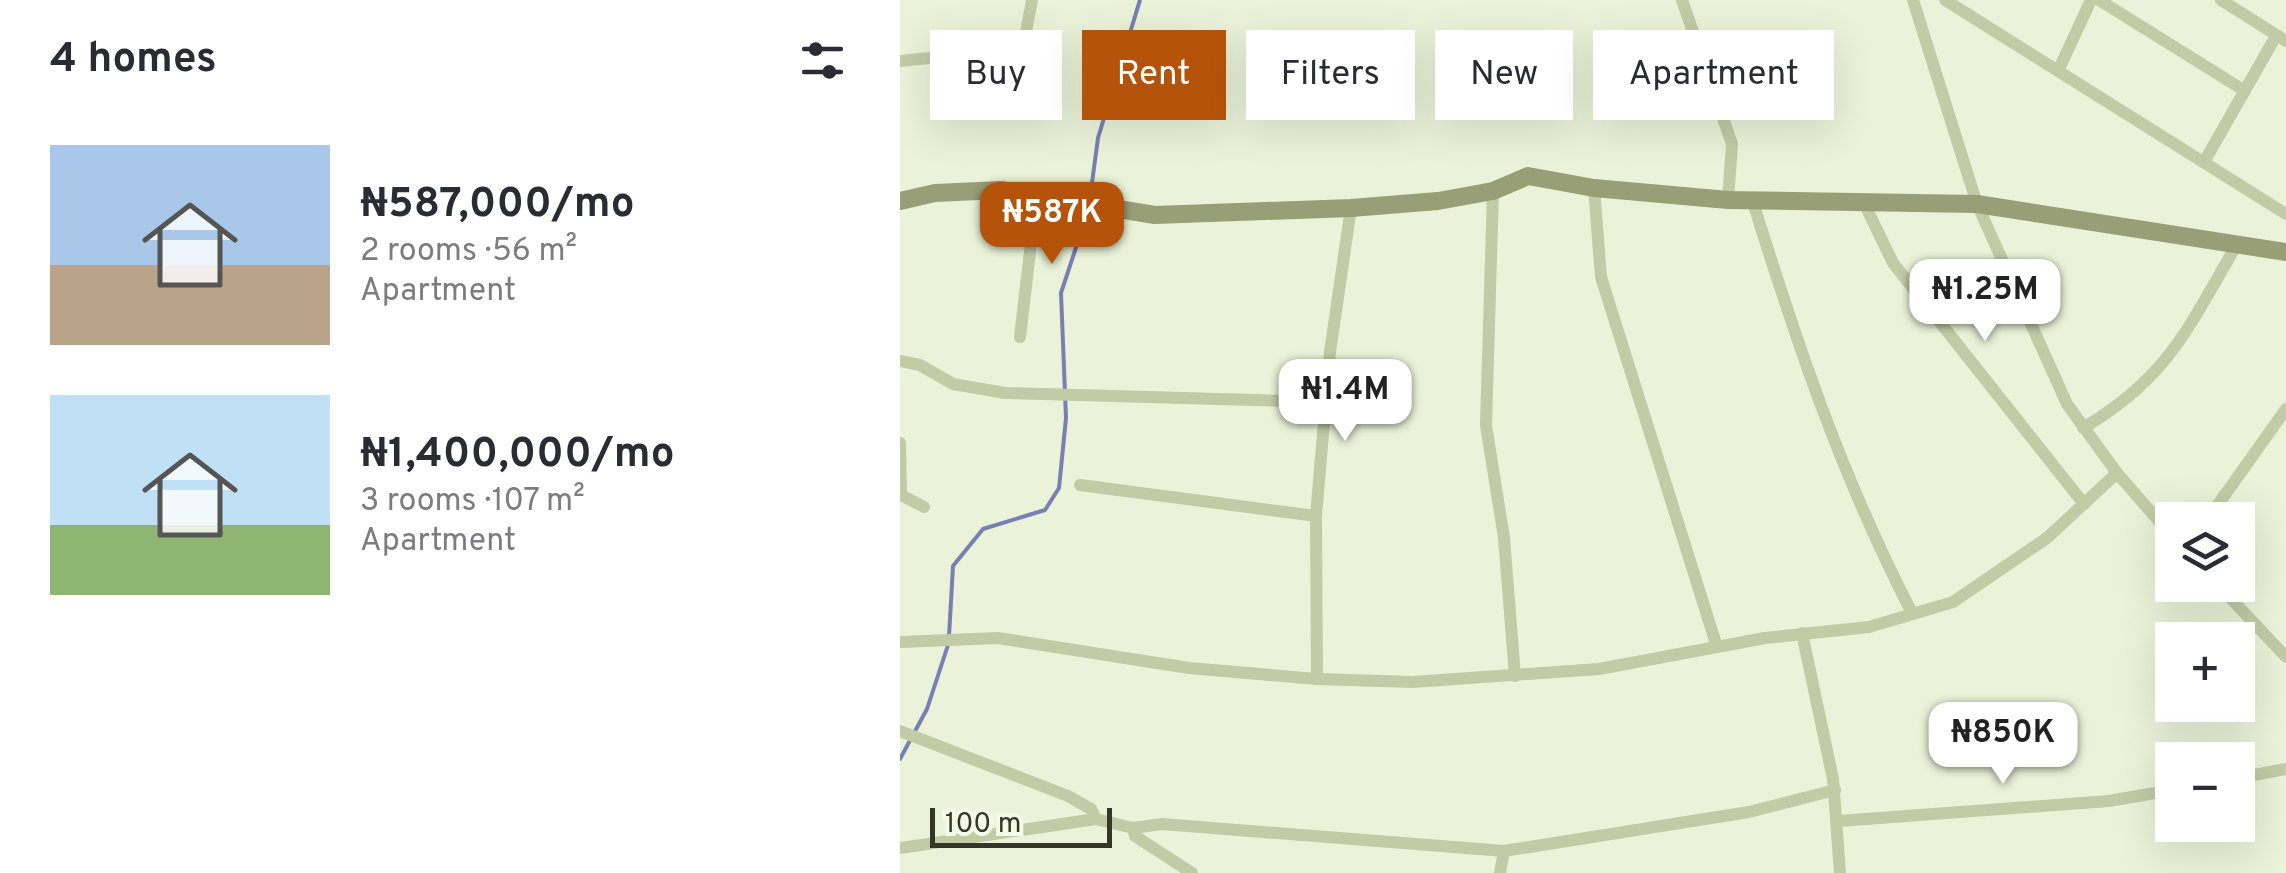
<!DOCTYPE html>
<html lang="en">
<head>
<meta charset="utf-8">
<style>
	body { margin:0; font-family:Overpass,sans-serif; background:#f2f2f3; color:#2b2b33; height:100vh; display:flex; flex-direction:column; font-size:38px; white-space:nowrap }
	* { box-sizing:border-box; margin:0 }
	p { font-size:32px; color:#7c7c81 }
	.icon { flex:none; width:55px; height:55px; fill:none; stroke:currentColor; stroke-width:2; stroke-linecap:round; stroke-linejoin:round }
	.map { position:relative; flex:1; overflow:hidden }
	.sheet { display:flex; flex-direction:column; background:#fff; width:900px }
	.sheet>* { flex:none }
	.banner { position:absolute; left:30px; top:30px; width:950px; height:90px; display:flex; gap:20px }
	.controls { position:absolute; left:1255px; top:502px; display:grid; gap:20px }
	.controls a { display:grid; place-items:center; width:100px; height:100px; border-radius:0px; background:#fff; box-shadow:0 10px 40px #0002; font-size:50px }
	.scale { position:absolute; left:30px; bottom:25px; width:182px; box-sizing:border-box; padding-left:10px; border:5px solid #343627; border-top:0; font-size:28px; line-height:35px; white-space:nowrap; color:#343627; -webkit-text-stroke:8px #f3fae6; paint-order:stroke }
	.price { position:absolute; translate:-50% -85px; padding:0 22px; border-radius:20px; background:#fff; color:#222; font-size:32px; line-height:65px; filter:drop-shadow(0 2px 5px #0008) }
	.price::after { content:''; position:absolute; left:50%; top:60px; width:30px; height:22px; margin-left:-15px; background:inherit; clip-path:polygon(0 0,100% 0,50% 100%) }
	.price.on { background:#b45309; color:#fff }
	ul { padding:0; list-style:none }
	li { display:flex; align-items:center; gap:30px; height:250px; padding:0 50px }
	li span { display:grid; place-items:center; flex:none; width:280px; height:200px; border-radius:0px; color:#555 }
	li>.icon { margin-inline-start:auto }
	span .icon { width:120px; height:120px; fill:#fffc; stroke-width:1 }
	li b { font-size:42px }
	h2 { display:flex; justify-content:space-between; align-items:center; height:120px; padding:0 50px; font-size:42px }
	.tag { padding:0 35px; border-radius:0px; background:#fff; box-shadow:0 10px 40px #0002; font-size:35px; line-height:90px }
	.tag.on { background:#b45309; color:#fff }
	main { display:flex; flex:1; min-height:0 }
	.map>svg:first-child { display:block }
</style>
</head>
<body>
<main>
<section class="sheet">
<h2>4 homes<svg class="icon" aria-label="filters" viewBox="0 0 24 24"><path d="M4 7h16M4 17h16"/><circle cx="9" cy="7" r="2"/><circle cx="15" cy="17" r="2"/></svg></h2>
<ul>
<li><span style="background:linear-gradient(#a9c7e8 60%,#b9a48a 0)"><svg class="icon" aria-label="home" viewBox="0 0 24 24"><path d="M3 11l9-7 9 7M6 9v11h12V9"/></svg></span><div><b>₦587,000/mo</b><p>2 rooms · 56 m²</p><p>Apartment</p></div></li>
<li><span style="background:linear-gradient(#bfe0f5 65%,#8fb573 0)"><svg class="icon" aria-label="home" viewBox="0 0 24 24"><path d="M3 11l9-7 9 7M6 9v11h12V9"/></svg></span><div><b>₦1,400,000/mo</b><p>3 rooms · 107 m²</p><p>Apartment</p></div></li>
</ul>
</section>
<div class="map">
<svg width="1386" height="873" viewBox="0 0 1386 873">
	<rect width="100%" height="100%" fill="#eaf3d9"/>
	<g fill="none" stroke-linecap="round" stroke-linejoin="round">
		<g stroke="#7780b1" stroke-width="4">
			<path d="M190,198L198,138L240,0"/>
			<path d="M49,636L53,566L83,529L145,510L159,488L166,418L161,293L189,208"/>
			<path d="M0,759L27,709L48,645"/>
		</g>
		<g stroke="#c1cba5" stroke-width="12">
			<path d="M782,0L832,144L828,200"/>
			<path d="M1013,0L1077,204L1167,404L1217,473L1272,536"/>
			<path d="M1045,0L1386,214"/>
			<path d="M1199,0L1345,91"/>
			<path d="M1321,0L1386,41"/>
			<path d="M0,61L116,49L126,32L132,0"/>
			<path d="M1159,69L1191,0"/>
			<path d="M1304,162L1376,36"/>
			<path d="M694,188L701,277L817,647"/>
			<path d="M593,191L586,425L604,538L615,676"/>
			<path d="M852,199C898,347 941,475 1012,613"/>
			<path d="M963,201L993,263L1184,504"/>
			<path d="M120,337L137,192"/>
			<path d="M0,361L20,365L53,384L105,393L428,402"/>
			<path d="M1183,428C1268,378 1288,328 1336,246"/>
			<path d="M0,443L1,495L24,507"/>
			<path d="M180,485L416,516"/>
			<path d="M1307,520L1386,409"/>
			<path d="M1318,585L1386,657"/>
			<path d="M902,633L933,779L940,873"/>
			<path d="M0,642L98,638L289,668L417,679L513,682L699,669L865,638L969,627L1053,602L1147,538L1217,473"/>
			<path d="M417,679L416,516L430,352L451,208"/>
			<path d="M0,731L168,796L191,809L196,819"/>
			<path d="M1338,778L1386,769"/>
			<path d="M939,821L1209,801L1272,790"/>
			<path d="M233,828L235,836L292,873"/>
			<path d="M0,848L196,819L233,828L262,824L604,851L849,812L935,790"/>
			<path d="M600,873L604,851"/>
		</g>
		<path stroke="#989f76" stroke-width="18" d="M0,201L35,193L101,190L255,215L451,208L538,201L593,191L628,176L694,188L828,200L1077,204L1386,252"/>
	</g>
</svg>
<div class="controls">
<a><svg class="icon" aria-label="layers" viewBox="0 0 24 24"><path d="M12 4l9 5-9 5-9-5zM3 14l9 5 9-5"/></svg></a>
<a>+</a>
<a>−</a>
</div>
<div class="scale">100 m</div>
<b class="price on" style="left:152px;top:267px">₦587K</b>
<b class="price" style="left:1085px;top:344px">₦1.25M</b>
<b class="price" style="left:445px;top:444px">₦1.4M</b>
<b class="price" style="left:1103px;top:787px">₦850K</b>
<div class="banner">
<a class="tag">Buy</a>
<a class="tag on">Rent</a>
<a class="tag">Filters</a>
<a class="tag">New</a>
<a class="tag">Apartment</a>
</div>
</div>
</main>
</body>
</html>
